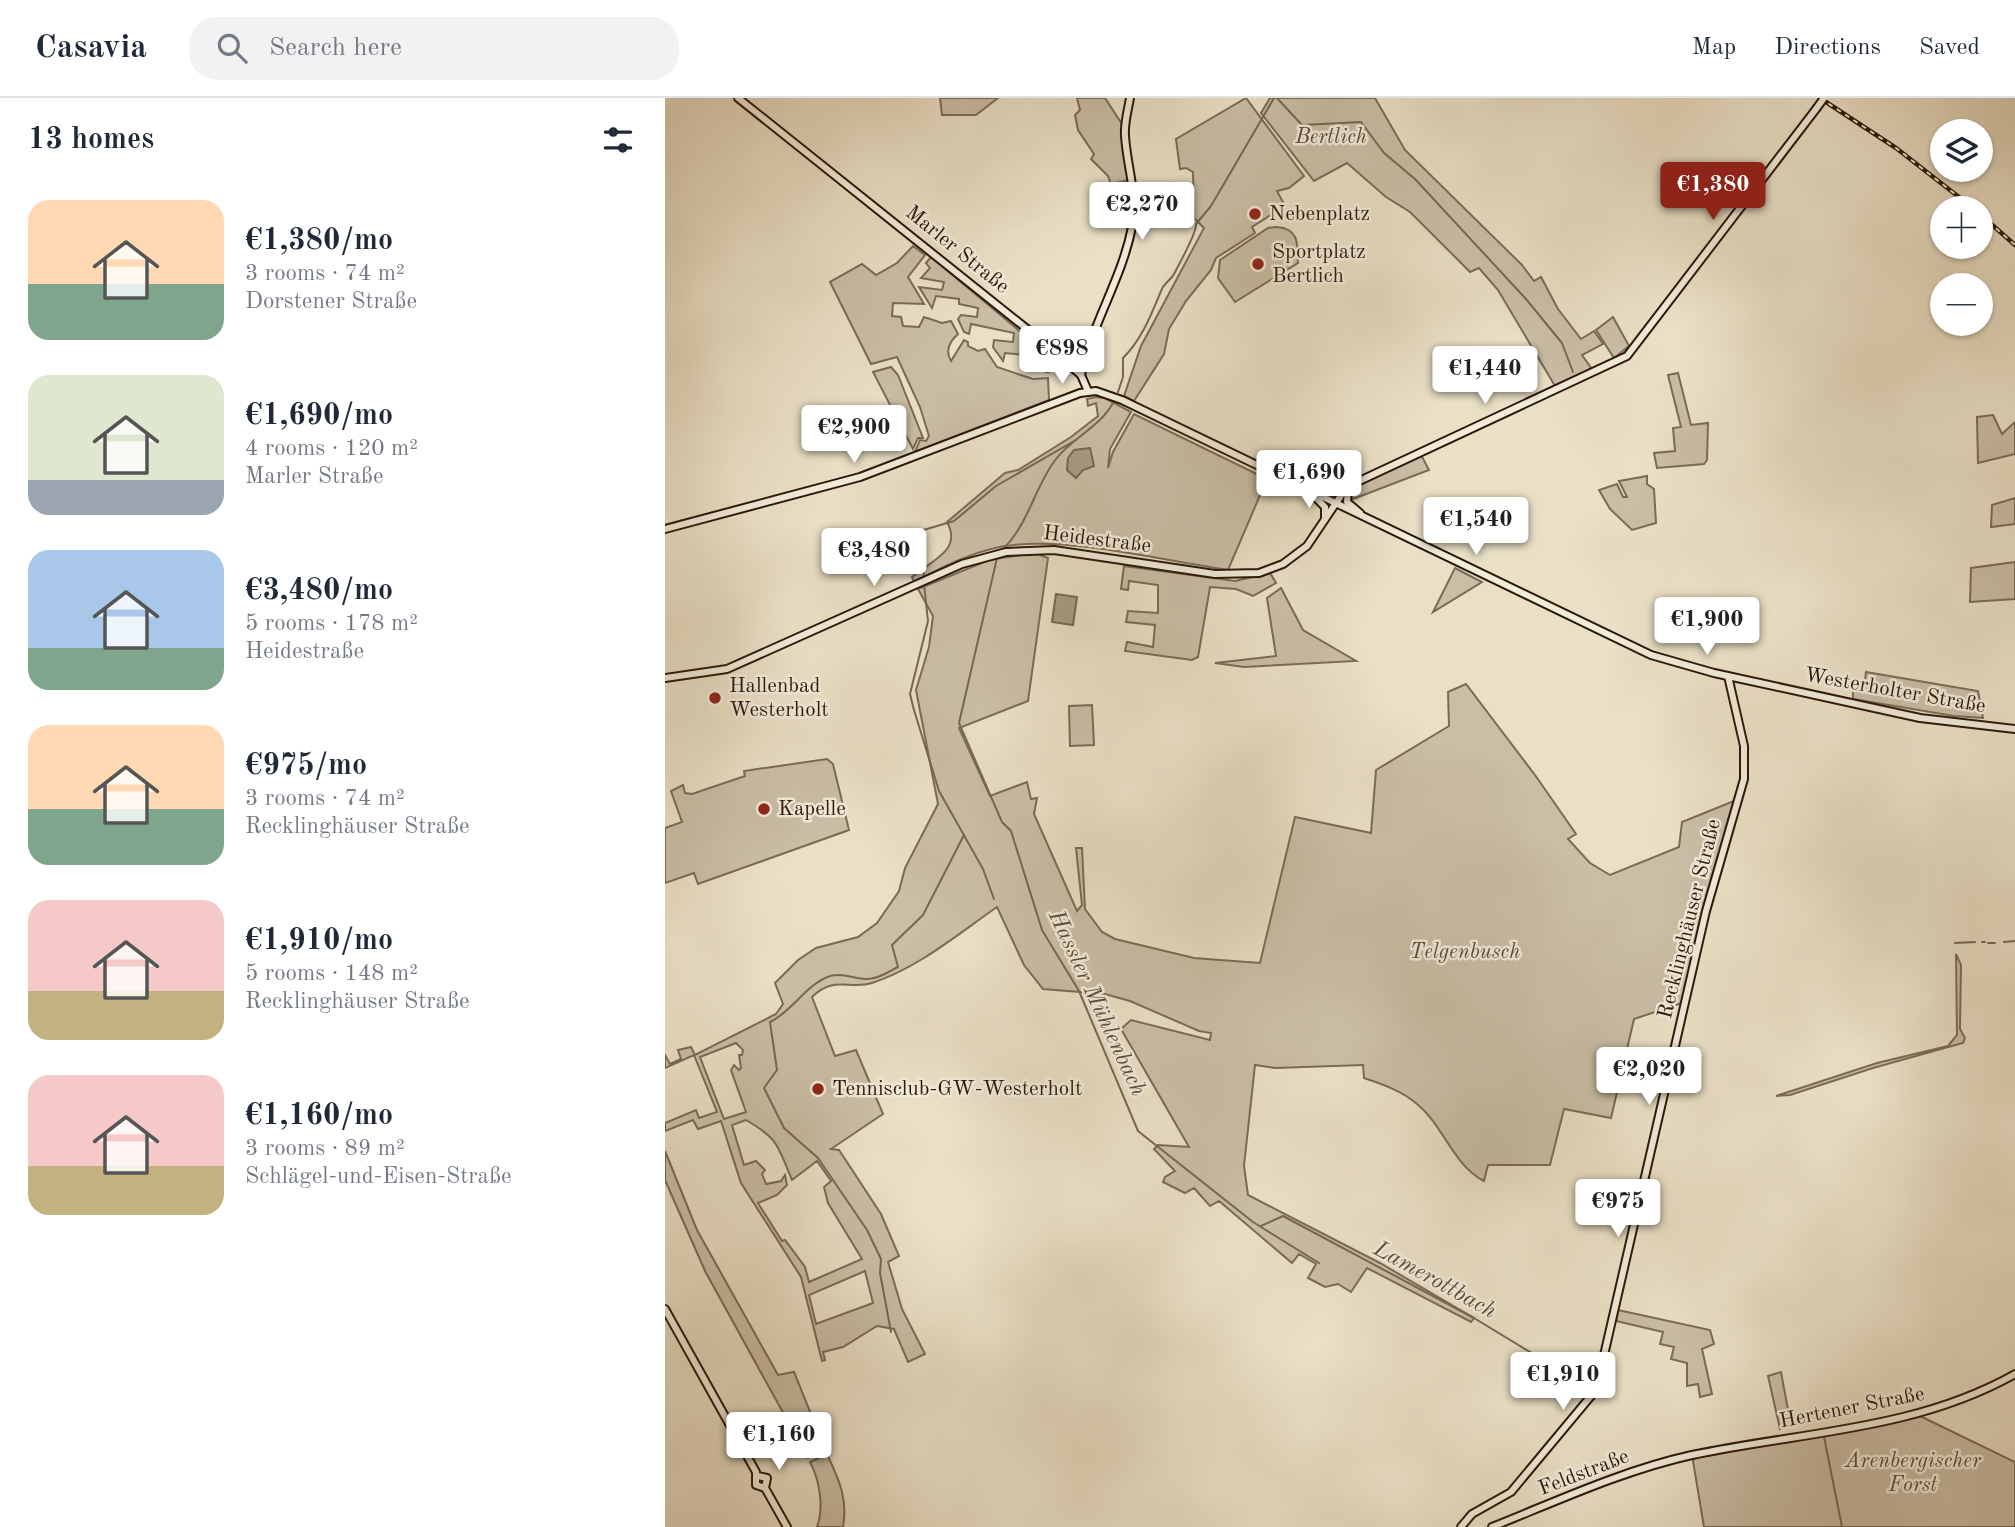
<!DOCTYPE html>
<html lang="en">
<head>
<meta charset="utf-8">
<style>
	body { margin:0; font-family:"Old Standard TT",serif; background:#f2f2f3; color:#1f2937; height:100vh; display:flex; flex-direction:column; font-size:26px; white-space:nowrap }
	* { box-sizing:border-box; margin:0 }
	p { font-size:23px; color:#747a83 }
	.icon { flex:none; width:38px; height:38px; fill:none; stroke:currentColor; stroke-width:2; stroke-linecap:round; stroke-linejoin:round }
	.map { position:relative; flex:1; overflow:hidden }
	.details { display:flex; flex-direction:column; background:#fff; width:665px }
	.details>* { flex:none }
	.controls { position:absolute; left:1265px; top:21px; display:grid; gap:14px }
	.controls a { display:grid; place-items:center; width:63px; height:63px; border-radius:50%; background:#fff; box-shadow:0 2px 5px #0004; font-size:35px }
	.price { position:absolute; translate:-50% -60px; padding:0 16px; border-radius:7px; background:#fff; color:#222; font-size:23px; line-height:46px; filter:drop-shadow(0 2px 4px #0008) }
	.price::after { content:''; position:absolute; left:50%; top:42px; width:21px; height:16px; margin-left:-10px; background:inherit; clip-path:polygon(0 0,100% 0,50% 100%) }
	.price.active { background:#8f2418; color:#fff }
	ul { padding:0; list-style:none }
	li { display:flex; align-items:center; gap:21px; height:175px; padding:0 28px }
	li span { display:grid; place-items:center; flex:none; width:196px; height:140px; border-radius:21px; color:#555 }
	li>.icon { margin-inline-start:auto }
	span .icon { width:84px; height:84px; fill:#fffc; stroke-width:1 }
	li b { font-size:30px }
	h2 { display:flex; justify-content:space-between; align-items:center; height:84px; padding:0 28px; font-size:30px }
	header { display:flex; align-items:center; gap:42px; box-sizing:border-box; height:98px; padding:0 35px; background:#fff; border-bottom:2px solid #e0e1e3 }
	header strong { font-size:33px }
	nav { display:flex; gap:38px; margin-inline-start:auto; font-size:24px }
	.search { width:490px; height:63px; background:#f2f2f3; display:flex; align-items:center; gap:18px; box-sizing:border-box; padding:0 24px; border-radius:28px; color:#747a83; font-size:26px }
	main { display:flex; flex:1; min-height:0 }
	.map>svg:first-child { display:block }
</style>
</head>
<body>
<header>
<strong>Casavia</strong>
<div class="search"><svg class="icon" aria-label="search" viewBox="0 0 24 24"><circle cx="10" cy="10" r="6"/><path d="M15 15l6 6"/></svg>Search here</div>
<nav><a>Map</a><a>Directions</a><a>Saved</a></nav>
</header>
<main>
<section class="details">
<h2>13 homes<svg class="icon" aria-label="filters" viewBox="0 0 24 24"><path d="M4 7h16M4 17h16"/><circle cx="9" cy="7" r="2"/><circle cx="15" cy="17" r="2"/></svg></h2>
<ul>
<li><span style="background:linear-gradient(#ffd9b3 60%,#7fa58c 0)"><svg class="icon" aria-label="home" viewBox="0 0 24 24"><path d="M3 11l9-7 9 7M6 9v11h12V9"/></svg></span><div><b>€1,380/mo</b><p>3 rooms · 74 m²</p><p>Dorstener Straße</p></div></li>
<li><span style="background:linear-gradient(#dfe7d0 75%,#9aa5b1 0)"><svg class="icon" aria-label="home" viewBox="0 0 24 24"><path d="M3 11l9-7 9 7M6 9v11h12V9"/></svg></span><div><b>€1,690/mo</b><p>4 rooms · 120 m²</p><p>Marler Straße</p></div></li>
<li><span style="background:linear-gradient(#a9c7e8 70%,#7fa58c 0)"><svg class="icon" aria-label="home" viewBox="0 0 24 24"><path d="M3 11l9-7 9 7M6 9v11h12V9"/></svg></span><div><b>€3,480/mo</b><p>5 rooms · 178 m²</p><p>Heidestraße</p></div></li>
<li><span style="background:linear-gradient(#ffd9b3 60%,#7fa58c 0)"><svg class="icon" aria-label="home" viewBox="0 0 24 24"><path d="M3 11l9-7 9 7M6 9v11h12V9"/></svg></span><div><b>€975/mo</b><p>3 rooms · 74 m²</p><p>Recklinghäuser Straße</p></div></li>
<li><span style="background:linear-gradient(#f6c9c9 65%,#c2b280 0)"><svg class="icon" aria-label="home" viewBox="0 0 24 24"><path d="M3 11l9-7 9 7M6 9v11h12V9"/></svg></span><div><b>€1,910/mo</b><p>5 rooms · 148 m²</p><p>Recklinghäuser Straße</p></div></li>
<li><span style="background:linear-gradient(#f6c9c9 65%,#c2b280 0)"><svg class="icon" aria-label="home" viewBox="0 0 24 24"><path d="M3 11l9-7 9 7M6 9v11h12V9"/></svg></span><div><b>€1,160/mo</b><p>3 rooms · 89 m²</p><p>Schlägel-und-Eisen-Straße</p></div></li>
</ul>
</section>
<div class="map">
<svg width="1350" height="1429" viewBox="0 0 1350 1429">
	<rect width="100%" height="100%" fill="#eae0c6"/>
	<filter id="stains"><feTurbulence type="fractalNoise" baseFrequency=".00286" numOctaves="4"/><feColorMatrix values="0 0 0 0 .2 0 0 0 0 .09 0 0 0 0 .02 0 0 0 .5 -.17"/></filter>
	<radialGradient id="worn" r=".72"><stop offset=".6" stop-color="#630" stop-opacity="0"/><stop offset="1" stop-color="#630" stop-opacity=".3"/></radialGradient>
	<g fill="#cabea6" stroke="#7b6b56" stroke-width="2" fill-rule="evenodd">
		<path d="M275,0H333L311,17H277Z"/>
		<path d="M412,0H440L457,26L464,82L446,86L443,78L426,61L429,56L413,32L410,17L415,12Z"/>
		<path d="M581,0L639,78L624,90L612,93L620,108L587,129L590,135L551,160L546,172L521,203L504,231L499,256L469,303L459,298L476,248L539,130L529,120L528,74L521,70L515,71L511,41Z"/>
		<path d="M605,0H710L740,52L857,167L869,183L876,179L893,211L916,241L929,233L938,246L917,257L927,271L890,288L833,192L814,170L805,174L745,114L721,99L682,65L649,83L596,15Z"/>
		<path d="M612,129C636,131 632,149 633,165L570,204L553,180L555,162L603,130Z"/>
		<path d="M248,148L260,157L243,179L259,206L228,205L227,218L236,219L238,228L254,229L259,219L277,225L286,223L293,236C284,244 280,253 286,263L299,242L303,244V248L313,253L320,251L332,269L368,281L383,280L384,302L250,354L255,342L261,343L264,338L255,309L232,259L206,266L165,184L197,166L211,177L232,165Z"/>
		<path d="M266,159L393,265L384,274H381L382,265L359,260V257L340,255L338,263L328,249L329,242L348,244L349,235L306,226L304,236L299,234L293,221L296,217L312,219L313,210L294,206V201L271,198L267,210L254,189L277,192L279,184L256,180L265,170L261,165Z"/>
		<path d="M948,219L964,248L949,260L931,232Z"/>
		<path d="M226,269L233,277L258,340H253L248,351L208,274Z"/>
		<path d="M1013,275L1026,327L1043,325L1042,362L1039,366L992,370L989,355L1010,353L1008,330L1016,329L1003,277Z"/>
		<path d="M431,299L440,300L466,314L445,351L443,370L448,354L469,316L602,381L563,472C500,463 410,440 349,447C314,450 279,468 249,484L247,479C265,463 298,453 282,424L340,375L353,372L406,339L433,318L431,305L423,308L422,301Z"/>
		<path d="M1328,317L1337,336L1350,324V356L1313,365L1312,319Z"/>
		<path d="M755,355L764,372L688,401L685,398L700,383Z"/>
		<path d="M982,378V386L989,391L991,425L967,432L945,411L934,392L952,386L958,399H962L954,383Z"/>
		<path d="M1350,400V426L1326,429L1327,407Z"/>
		<path d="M370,455L383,460L363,603L294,630L325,698L362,684L366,701L372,700L369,716L412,813L417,807L411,750H417L420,811L437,834L450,841L529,860L595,865L630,719L706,735L711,672L784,628L783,594L801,586L870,677L911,736L903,741L925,765L945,777L1014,749L1017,724L1069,703L1036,818L1017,905L969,921L946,1020L899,1011L885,1067H823L819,1083C787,1066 779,1028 752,1006C737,993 717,986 699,980L698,967L610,970L590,967L579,1068L583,1097L715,1165L809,1220L806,1224L702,1170L686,1194L673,1186L660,1189L643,1180L651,1166L634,1156L627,1165L554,1103L545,1108L529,1090L520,1095L498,1084L500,1079L510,1073L489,1051L493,1047L524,1049L456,931L466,922L545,942L546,935L534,933L465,903L440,896L378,891L359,867L332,809C293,836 253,870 207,885C185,892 169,877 147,899L170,958L191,952L218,1016L166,1051L174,1052L216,1116L234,1158L223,1164L237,1211L260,1256L243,1264L229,1231L212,1228L178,1249L158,1254L160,1262L157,1263L136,1179L76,1085L56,1023L33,1031L28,1022L0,1033V1025L31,1012L34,1020L52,1014L29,957L0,970V957L5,966L16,961L13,952L26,949L30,957L111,916L118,906L110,885L133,862L151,850L193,839L212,825L234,793L240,770L273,706L251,592L264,549L268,518L253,491L324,462ZM71,945L78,952L77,957H74L76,970L74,972L69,967L66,972L81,1014L59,1021L35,959ZM81,1022C115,1042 112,1047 127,1082L152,1063L166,1083L159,1089L163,1105L197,1161L144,1184L140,1169L120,1142L117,1143L93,1105L112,1097L122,1087L120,1077L116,1083L101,1086L97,1076L100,1072L91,1063L79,1067L67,1027ZM200,1173L208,1205L151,1226L144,1197Z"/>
		<path d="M1350,464V501L1305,504L1306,470Z"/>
		<path d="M459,468L570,483L605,475L611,485L588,498L571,491L545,489L533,559L527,562L460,553L462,544L488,549L490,527L461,524L463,513L493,515V487L464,483L463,492L456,491Z"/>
		<path d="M790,470L817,484L768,514Z"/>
		<path d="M616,490L638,532L691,563L579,569L550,565L611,558L602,500Z"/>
		<path d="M1201,574L1313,593L1318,620L1289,618L1188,601V593L1200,582Z"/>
		<path d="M427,607L429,647L405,648L404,608Z"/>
		<path d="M162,661L168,666L184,732L33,786L29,775L0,785V730L17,724L6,693L18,687L20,695L27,696L80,678L79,673Z"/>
		<path d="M1291,856L1296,867L1295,931L1300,940L1298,945L1208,970L1125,997L1111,998L1212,965L1283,948L1292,937Z"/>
		<path d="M0,1053L32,1132L113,1277L129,1274L160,1351L143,1360L40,1173L0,1082Z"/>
		<path d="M953,1212L1045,1232L1049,1246L1037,1251L1047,1296L1035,1299L1033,1286L1022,1288V1265L1006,1261L1009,1249L995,1246L998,1234L951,1223Z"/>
		<path d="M1116,1274L1126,1328L1115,1331L1103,1278Z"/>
		<path d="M1255,1318L1350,1364V1429H1039L1028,1363L1030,1360Z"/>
		<path d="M162,1356C174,1382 183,1400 178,1429H152C159,1409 155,1383 145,1364Z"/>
	</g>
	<g fill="#a99c85" stroke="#776753" stroke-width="2">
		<path d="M425,350L429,368L418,372L411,380L402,372L403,360L409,352Z"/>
		<path d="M391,496L412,499L408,527L387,524Z"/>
	</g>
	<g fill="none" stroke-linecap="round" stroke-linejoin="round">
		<g stroke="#776753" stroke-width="2">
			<path d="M612,0L637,27L696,24L719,55L750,81L861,201L897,245L908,274"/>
			<path d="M453,294L458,279V260C477,241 486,217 496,193C499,185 506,182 509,176C514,166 532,135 531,126L546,108L609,0"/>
			<path d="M214,443L255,433"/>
			<path d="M339,450C364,425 370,388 391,361C408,339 434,330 448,305"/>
			<path d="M332,460L294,625L337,724L346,733L377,832L414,893L473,1033L588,1124L654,1165"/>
			<path d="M259,480L255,433L289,423L331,388L411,342"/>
			<path d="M259,486L263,523L245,596L249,612L274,693L318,771L329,801"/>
			<path d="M1317,844H1320"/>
			<path d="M1339,844L1350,843"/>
			<path d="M1290,845L1310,844"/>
			<path d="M1323,845H1330"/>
			<path d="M596,1128L618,1118L809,1220L926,1291"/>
			<path d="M226,1234L215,1175L216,1161L202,1132L153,1060L119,1030L99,990L112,972L105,924C128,913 140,887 165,878C177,874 190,881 202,881C213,881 223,874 233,869L227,847L258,817L299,737"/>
			<path d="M1159,1339L1177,1429"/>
		</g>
		<defs>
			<g id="secondary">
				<path d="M73,0L372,239L416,277L423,293"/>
				<path d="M416,277C427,225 457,181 467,129C473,97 462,69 460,38C459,25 463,12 465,0"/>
				<path d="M683,391L682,404L695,415"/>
				<path d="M651,400L660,409V420"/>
				<path d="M0,431L195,379L415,295L431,293L457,302L986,557L1049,575L1255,620L1350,631"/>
				<path d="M0,580L62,571L297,466L341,454L389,452L550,476L594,475L618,466L642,448L679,393L690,385L962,258L1151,11"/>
				<path d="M0,1211L91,1374V1387L100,1390"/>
				<path d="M93,1378L102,1380L100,1390L122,1429"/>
				<path d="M796,1429L807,1416L846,1394L931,1292L1041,813L1079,681V648L1063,578"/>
				<path d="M827,1429C892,1403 959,1372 1027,1357C1136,1334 1251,1332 1350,1276"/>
			</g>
		</defs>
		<use href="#secondary" stroke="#2c1807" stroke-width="10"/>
		<use href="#secondary" stroke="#f1ebda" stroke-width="6"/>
		<defs>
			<g id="rail">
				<path d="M1155,0L1231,50L1308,110"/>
				<path d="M1316,117L1350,147"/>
			</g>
		</defs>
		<use href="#rail" stroke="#2c1807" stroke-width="4.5"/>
		<use href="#rail" stroke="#f1ebda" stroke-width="2" stroke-dasharray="5" stroke-linecap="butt"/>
		<defs>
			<path id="secondary-bridge" d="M1151,11L1159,0"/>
		</defs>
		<use href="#secondary-bridge" stroke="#2c1807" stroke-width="10" stroke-linecap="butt"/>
		<use href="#secondary-bridge" stroke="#f1ebda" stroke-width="6"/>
	</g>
	<g fill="#8f2418" stroke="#f1ebda" stroke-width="2.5">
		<circle cx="590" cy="116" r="7"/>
		<circle cx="593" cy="166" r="7"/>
		<circle cx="50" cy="600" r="7"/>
		<circle cx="99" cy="711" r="7"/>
		<circle cx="153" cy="991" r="7"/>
	</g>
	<g text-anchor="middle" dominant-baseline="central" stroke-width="5" stroke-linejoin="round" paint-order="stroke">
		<g font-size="21" font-style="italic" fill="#5b4a37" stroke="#f1ebda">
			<text x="666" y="39">Bertlich</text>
			<text x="800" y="854">Telgenbusch</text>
			<text x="1248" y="1363">Arenbergischer<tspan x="1248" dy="24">Forst</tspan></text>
		</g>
		<g font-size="21" fill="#2c1807" stroke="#f1ebda" text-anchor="start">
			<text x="604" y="116">Nebenplatz</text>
			<text x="607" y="154">Sportplatz<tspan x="607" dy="24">Bertlich</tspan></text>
			<text x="64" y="588">Hallenbad<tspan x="64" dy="24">Westerholt</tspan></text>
			<text x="113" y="711">Kapelle</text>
			<text x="167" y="991">Tennisclub-GW-Westerholt</text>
		</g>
		<g font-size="21" fill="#2c1807" stroke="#f1ebda">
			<text transform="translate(292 152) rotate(39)">Marler Straße</text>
			<text transform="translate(432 442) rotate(7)">Heidestraße</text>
			<text transform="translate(1230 593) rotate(10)">Westerholter Straße</text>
			<text transform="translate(1025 821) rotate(-76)">Recklinghäuser Straße</text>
			<text transform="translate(1187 1310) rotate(-11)">Hertener Straße</text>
			<text transform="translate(919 1375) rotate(-21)">Feldstraße</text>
		</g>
		<g font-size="23" font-style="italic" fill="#5e4d39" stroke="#f1ebda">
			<text transform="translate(432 905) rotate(65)">Hassler Mühlenbach</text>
			<text transform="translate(770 1182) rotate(29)">Lamerottbach</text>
		</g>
	</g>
	<rect width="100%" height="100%" filter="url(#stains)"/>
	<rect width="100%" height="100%" fill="url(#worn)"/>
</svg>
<div class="controls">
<a><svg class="icon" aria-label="layers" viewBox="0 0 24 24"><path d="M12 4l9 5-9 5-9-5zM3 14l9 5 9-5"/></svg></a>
<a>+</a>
<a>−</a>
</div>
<b class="price active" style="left:1048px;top:124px">€1,380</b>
<b class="price" style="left:477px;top:144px">€2,270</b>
<b class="price" style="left:397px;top:288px">€898</b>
<b class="price" style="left:820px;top:308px">€1,440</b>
<b class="price" style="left:189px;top:367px">€2,900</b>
<b class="price" style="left:644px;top:412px">€1,690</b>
<b class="price" style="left:811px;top:459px">€1,540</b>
<b class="price" style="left:209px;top:490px">€3,480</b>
<b class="price" style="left:1042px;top:559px">€1,900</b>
<b class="price" style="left:984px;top:1009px">€2,020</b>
<b class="price" style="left:953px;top:1141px">€975</b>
<b class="price" style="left:898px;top:1314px">€1,910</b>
<b class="price" style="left:114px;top:1374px">€1,160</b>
</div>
</main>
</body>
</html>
